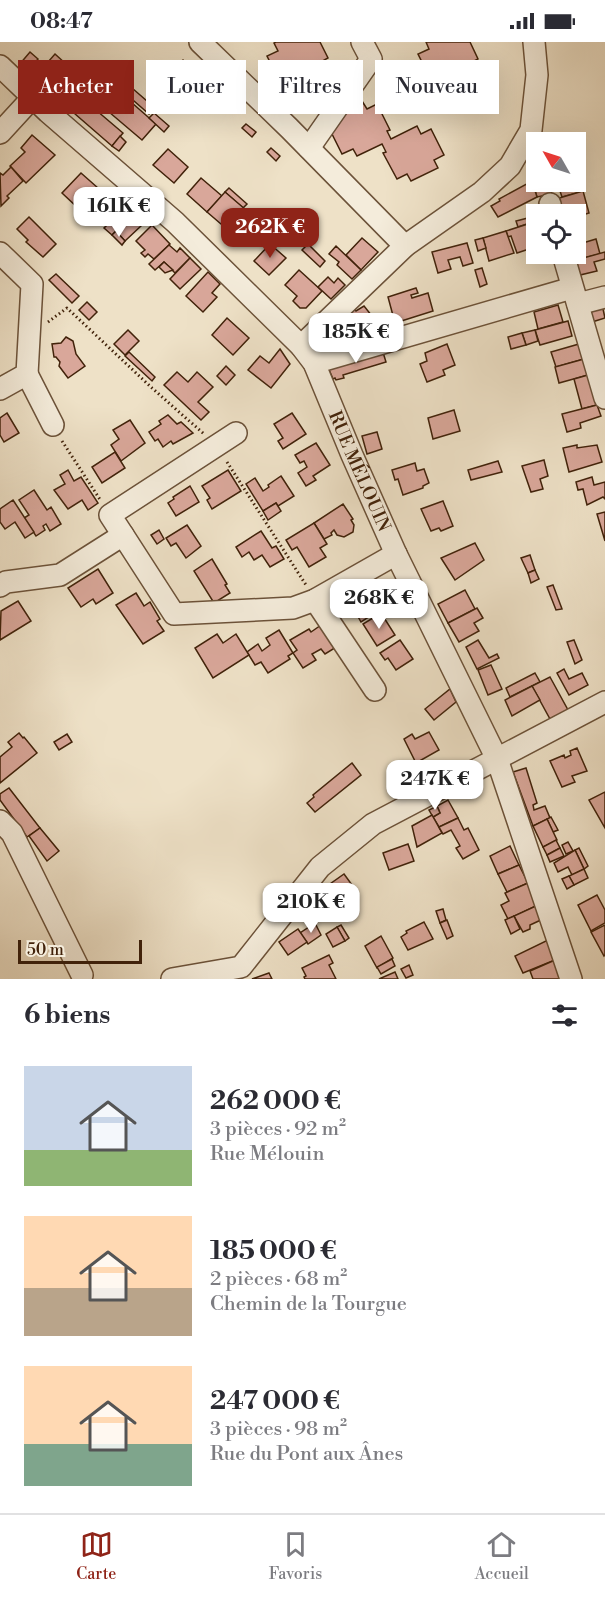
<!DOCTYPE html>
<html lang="fr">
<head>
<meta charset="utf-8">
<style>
	body { margin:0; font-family:"Libre Bodoni",serif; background:#f7f7f7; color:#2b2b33; height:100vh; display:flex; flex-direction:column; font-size:22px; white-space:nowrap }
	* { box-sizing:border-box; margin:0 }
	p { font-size:20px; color:#7c7c81 }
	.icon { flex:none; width:33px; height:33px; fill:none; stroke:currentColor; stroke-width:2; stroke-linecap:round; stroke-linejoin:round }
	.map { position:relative; height:937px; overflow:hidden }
	.panel { display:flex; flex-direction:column; background:#fff; flex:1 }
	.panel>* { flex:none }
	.banner { position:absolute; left:18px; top:18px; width:570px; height:54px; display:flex; gap:12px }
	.needle { width:39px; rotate:309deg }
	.controls { position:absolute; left:526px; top:90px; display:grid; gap:12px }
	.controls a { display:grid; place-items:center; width:60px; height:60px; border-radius:0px; background:#fff; box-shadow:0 6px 24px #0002; font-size:30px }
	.scale { position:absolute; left:18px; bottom:15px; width:124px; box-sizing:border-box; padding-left:6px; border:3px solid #41220a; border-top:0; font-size:16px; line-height:21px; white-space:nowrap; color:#41220a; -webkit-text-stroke:4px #f4ecdb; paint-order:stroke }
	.price { position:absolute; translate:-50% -51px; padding:0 14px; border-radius:12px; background:#fff; color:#222; font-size:20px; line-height:39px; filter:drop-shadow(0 2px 3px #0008) }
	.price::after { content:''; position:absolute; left:50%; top:36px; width:18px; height:14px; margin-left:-9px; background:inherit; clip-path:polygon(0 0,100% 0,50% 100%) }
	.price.on { background:#8f2418; color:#fff }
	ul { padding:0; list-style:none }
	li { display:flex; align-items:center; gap:18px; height:150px; padding:0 24px }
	li span { display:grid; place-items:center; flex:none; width:168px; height:120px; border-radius:0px; color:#555 }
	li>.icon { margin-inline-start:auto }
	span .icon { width:72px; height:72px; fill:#fffc; stroke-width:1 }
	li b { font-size:26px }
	h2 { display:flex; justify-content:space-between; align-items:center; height:72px; padding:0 24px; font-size:26px }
	.chip { padding:0 21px; border-radius:0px; background:#fff; box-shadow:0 6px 24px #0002; font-size:21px; line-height:54px }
	.chip.on { background:#8f2418; color:#fff }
	.status { display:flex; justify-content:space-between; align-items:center; height:42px; padding:0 30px; background:#fff; direction:ltr }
	.status svg { height:16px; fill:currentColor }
	.tab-bar { display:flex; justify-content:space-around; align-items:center; height:84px; border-top:2px solid #e1e1e2; background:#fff; font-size:16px; color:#7c7c81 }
	.tab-bar a { display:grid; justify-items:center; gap:3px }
	.tab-bar .on { color:#8f2418 }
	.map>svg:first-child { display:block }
</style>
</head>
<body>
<div class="status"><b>08:47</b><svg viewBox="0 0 49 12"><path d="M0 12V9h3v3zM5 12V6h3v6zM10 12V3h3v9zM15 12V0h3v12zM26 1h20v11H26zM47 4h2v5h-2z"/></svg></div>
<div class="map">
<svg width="605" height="937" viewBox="0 0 605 937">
	<rect width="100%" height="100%" fill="#eee1c7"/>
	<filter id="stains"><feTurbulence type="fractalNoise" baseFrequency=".00333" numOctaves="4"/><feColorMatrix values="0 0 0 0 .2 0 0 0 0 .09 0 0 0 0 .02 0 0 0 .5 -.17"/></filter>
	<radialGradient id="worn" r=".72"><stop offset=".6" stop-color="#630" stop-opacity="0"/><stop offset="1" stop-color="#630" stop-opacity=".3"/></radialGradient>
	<g fill="#d9a79a" stroke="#41220a" stroke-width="1.5">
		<path d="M276,0H320L328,16L317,22L321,29L295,43L291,35L280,40L267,14L278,9L274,1Z"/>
		<path d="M426,0H470L478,17L468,22L471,29L445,41L441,34L431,38L418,12L429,7Z"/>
		<path d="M30,10L38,17L27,30L19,23Z"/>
		<path d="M55,12L66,22L46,46L34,36Z"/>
		<path d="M183,18L194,29L162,64L150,54Z"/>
		<path d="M62,27L68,33L69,36L59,44L52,38Z"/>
		<path d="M63,40L123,91L112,104L52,52Z"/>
		<path d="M132,46L155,66L149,72L126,52Z"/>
		<path d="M123,53L156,82L142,98L109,70Z"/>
		<path d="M219,54L224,58L217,65L212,61Z"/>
		<path d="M362,59L367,67L377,62L390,88L387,89L391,97L417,84L421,92L431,87L444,113L434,118L438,126L411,139L407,132L397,137L383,111L386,110L382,102L357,114L353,107L342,112L329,86L336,73Z"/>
		<path d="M154,71L169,84L164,90L149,76Z"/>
		<path d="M246,82L256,90L252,95L242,86Z"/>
		<path d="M32,93L55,113L26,141L10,124L25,110L21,106Z"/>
		<path d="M120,94L126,100L119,109L112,104Z"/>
		<path d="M271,106L280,114L276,119L267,110Z"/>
		<path d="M168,107L188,125L174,141L153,123Z"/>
		<path d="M11,125L23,139L7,154L9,156L1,164L0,131L3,133Z"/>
		<path d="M81,131L98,146L91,155L87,151L77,165L62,151Z"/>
		<path d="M537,132V140H548L552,152L537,155L531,135Z"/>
		<path d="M201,136L222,154L207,170L187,152Z"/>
		<path d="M532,139L537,155L498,175L491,164L500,159L499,157Z"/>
		<path d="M580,145L581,150L562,155L560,149Z"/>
		<path d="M229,146L247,162L243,166L225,150Z"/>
		<path d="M583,149L589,171L576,175V172H560L556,157Z"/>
		<path d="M225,150L246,168L228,188L207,170Z"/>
		<path d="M125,166L142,183L125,199L116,189L112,193L104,186Z"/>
		<path d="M29,175L56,202L43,215L26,200L28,198L17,187Z"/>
		<path d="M528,176L530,181L518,185L516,179Z"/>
		<path d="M537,179V198L527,202L529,207L517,211L511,194L508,195L506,189Z"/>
		<path d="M249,180L261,192L249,204L237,192Z"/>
		<path d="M152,183L170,202L154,217L148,212L145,215L141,211L145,208L136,199Z"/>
		<path d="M116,189L125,199L122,203L112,193Z"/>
		<path d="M506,189L514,211L489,219L483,196Z"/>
		<path d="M362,196L378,210L361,228L346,213Z"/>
		<path d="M483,196L486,206L478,209L475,198Z"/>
		<path d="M596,197L600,212L576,218L574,212H576V203Z"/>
		<path d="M467,201L473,221L463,224L460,215L448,218L451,227L438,231L432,210Z"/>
		<path d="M270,202L286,216L269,233L254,219Z"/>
		<path d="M308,202L325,219L320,225L302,208Z"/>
		<path d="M169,203L177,210L180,206L190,216L175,231L164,220L155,228L149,222Z"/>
		<path d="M336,204L361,228L352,237L337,223L339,220L329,212Z"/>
		<path d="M605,210V217L594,220L597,229L580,233L576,218Z"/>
		<path d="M190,216L201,227L180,247L170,237Z"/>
		<path d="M164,220L173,228L165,231L159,225Z"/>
		<path d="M482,226L487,242L480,245L475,228Z"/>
		<path d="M299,228L322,249L306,266H300L293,259L297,254L285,243Z"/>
		<path d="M208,230L220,242L212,251L217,255L203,270L186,254Z"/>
		<path d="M56,232L79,254L72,261L49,238Z"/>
		<path d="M328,235L334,241L338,236L345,243L331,257L318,245Z"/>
		<path d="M416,246L418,251L411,253L412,256L428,251L433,269L395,281L388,255Z"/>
		<path d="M601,258L605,276L592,280L587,262Z"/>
		<path d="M87,260L97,270L89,278L79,268Z"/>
		<path d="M558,263L563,280L538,287L534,270Z"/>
		<path d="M364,264L376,279L362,289L358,285L340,299L337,296L325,310L315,301L353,265L356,269Z"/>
		<path d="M227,276L249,296L233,313L212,293Z"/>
		<path d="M568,279L572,294L540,303L535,288Z"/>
		<path d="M128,288L139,299L125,313L114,302Z"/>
		<path d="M535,288L538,299L526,303L522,291Z"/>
		<path d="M522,291L526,303L511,307L508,295Z"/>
		<path d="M66,295L73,299L76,312L85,324L68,336L59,324L60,320L56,315H54L52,302L61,301Z"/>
		<path d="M447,302L455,323L443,328L445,333L427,340L420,322L427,319L425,311Z"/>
		<path d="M579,302L584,317L556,325L551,310Z"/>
		<path d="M280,307L290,322L271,346L248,328L260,314L269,321Z"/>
		<path d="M382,307L386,320L343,333L344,336L336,338L335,336L333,337L327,323Z"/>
		<path d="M129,310L155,335L152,339L125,314Z"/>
		<path d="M584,317L588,333L559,341L555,325Z"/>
		<path d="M226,324L235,333L226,343L217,334Z"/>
		<path d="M177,330L188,340L197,330L213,345L198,360L209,370L201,378L164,343Z"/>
		<path d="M588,333L597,363L582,367L574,337Z"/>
		<path d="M597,363L601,374L580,381L581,386L567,390L562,372Z"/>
		<path d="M454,368L460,389L433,397L428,376Z"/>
		<path d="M7,371L19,391L4,400L0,393V376Z"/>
		<path d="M292,371L306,392L283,407L278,399L283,396L274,382Z"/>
		<path d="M168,373L177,382L181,380L193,391L173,402L171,399L163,405L158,397L155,399L149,390L161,382L159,379Z"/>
		<path d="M130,378L145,401L121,419L111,403L119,397L113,388Z"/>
		<path d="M377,390L382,407L367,412L362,394Z"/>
		<path d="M316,401L330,423L313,434L316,438L306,444L298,431L307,425L304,419L300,421L295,413Z"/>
		<path d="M577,403V406L597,403L602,420L569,430L563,406Z"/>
		<path d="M115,410L125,426L102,441L92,425Z"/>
		<path d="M544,418L548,434L540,437L543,447L531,450L522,424Z"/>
		<path d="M498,419L502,430L471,438L468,428Z"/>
		<path d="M415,421L417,429L424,427L429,441L423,444V446L403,453L398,437L395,438L392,428Z"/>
		<path d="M68,428L74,439L81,435L98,461L88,468L82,458L68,467L54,448L65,442L60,433Z"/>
		<path d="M228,428L241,449L212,467L207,458L210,456L202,444Z"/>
		<path d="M281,434L294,454L278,464L276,461L263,469L246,442L255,436L263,449L269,445L268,443Z"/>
		<path d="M592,435L594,443L605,440V457L603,455L587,463L583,447L578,448L576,440Z"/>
		<path d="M190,444L199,460L176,474L168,461L174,457L173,455Z"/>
		<path d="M34,448L47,468L51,465L61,482L50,489L46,482L43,484L45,488L36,494L24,476L29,473L19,458Z"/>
		<path d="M13,458L34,490L25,496L15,480L5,487L0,480V467Z"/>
		<path d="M443,459L453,484L441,489L439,486L431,489L421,467Z"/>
		<path d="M276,461L281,469L268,478L263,469Z"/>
		<path d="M343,462L353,477L351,478L354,483L353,490L344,495L337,493L334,488L331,491L332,493L324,497L314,481Z"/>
		<path d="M605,470V499L597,472Z"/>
		<path d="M314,481L327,502L320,506L326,515L309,525L297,505L292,508L286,498Z"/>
		<path d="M187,483L201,504L186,516L176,501L171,504L166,496Z"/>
		<path d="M159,488L164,497L157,502L151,493Z"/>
		<path d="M261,489L272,506L276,504L284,517L270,525L262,513L254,518L249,510L242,515L236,505Z"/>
		<path d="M475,501L484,518L455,538L441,516Z"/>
		<path d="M530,513L535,528L528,531L521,516Z"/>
		<path d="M212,517L227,542L225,543L230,551L214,561L194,529Z"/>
		<path d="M98,527L113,551L96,562L93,557L81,565L68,546Z"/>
		<path d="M535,528L539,537L531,541L528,531Z"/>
		<path d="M553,543L562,567L556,568L547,545Z"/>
		<path d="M362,544L378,569L361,580L357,573L354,574L343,556Z"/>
		<path d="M465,548L475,567L448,581L438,562Z"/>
		<path d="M136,551L144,564L150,560L160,577L157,579L164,589L143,602L116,563Z"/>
		<path d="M18,559L31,579L0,598L1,569Z"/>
		<path d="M477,566L483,576L474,581L479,589L459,600L448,581Z"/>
		<path d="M381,571L395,593L377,604L363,582Z"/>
		<path d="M324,581L338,604L325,612L321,607L312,612L316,618L303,626L293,611L297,608L290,598L309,587L311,590Z"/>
		<path d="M279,588L293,611L288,614L290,617L268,631L261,620L255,623L247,610L258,602L262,609L270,603L266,596Z"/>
		<path d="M217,592L223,601L236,592L249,613L213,636L195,606Z"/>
		<path d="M400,598L413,617L396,628L388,616L385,618L380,611Z"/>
		<path d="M478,598L489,616L497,612L499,616L477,627L466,605Z"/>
		<path d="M574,598L582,618L575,622L567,600Z"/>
		<path d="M491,623L502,647L488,653L478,628Z"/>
		<path d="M564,627L569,637L582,631L588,643L569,653L557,631Z"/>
		<path d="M535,631L540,640L510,655L506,646Z"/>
		<path d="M550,635L568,668L550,677L532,644Z"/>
		<path d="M532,644L540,658L512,674L505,658Z"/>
		<path d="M450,647L456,660L434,678L425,667Z"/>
		<path d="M429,690L439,708L416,721L404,697L412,692L415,697Z"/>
		<path d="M19,691L23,696L24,695L37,711L0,741V715L12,705L8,700Z"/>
		<path d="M67,692L72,700L59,708L54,700Z"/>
		<path d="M577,706L587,729L572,734L575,740L562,745L550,719L564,713L565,716L571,713L570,709Z"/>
		<path d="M352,721L361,733L315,770L307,761L314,755L313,753Z"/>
		<path d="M526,726L537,761L533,763L534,768L545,764L550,776L533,784L513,730Z"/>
		<path d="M9,746L40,786L27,795L0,758V752Z"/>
		<path d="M605,750V786L589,758Z"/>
		<path d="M448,758L458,776L439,785L433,775L440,771L437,764Z"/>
		<path d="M437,764L440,771L433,775L429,768Z"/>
		<path d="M432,773L442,791L417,805L412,784Z"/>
		<path d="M551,775L558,788L553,790L547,777Z"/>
		<path d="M458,776L464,788L468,786L479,808L463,817L456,806L460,804L451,788L443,792L439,785Z"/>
		<path d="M547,777L557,798L543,805L533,784Z"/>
		<path d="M40,786L59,809L47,819L29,794Z"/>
		<path d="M556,798L560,806L547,813L543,805Z"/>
		<path d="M568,800L573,809L566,812L562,803Z"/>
		<path d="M408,802L414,819L389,828L383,811Z"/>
		<path d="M510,804L519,823L498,832L490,814Z"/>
		<path d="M560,806L564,814L550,820L547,813Z"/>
		<path d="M579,806L588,824L584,827L575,808Z"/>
		<path d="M575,808L584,827L572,833L568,825L558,830L554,821Z"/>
		<path d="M519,823L528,841L507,850L498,832Z"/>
		<path d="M584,827L588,836L574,843L569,834Z"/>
		<path d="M344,832L355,847L334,862L323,847Z"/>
		<path d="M569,834L574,843L567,847L562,837Z"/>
		<path d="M528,841L538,863L508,877L501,863L509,859L505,851Z"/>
		<path d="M323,847L334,862L329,865L318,850Z"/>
		<path d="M597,853L605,868V881L591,889L578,863Z"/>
		<path d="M538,863L543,877L530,883V887L523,890L514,874Z"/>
		<path d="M443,867L446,878L440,881L436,869Z"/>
		<path d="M514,874L520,887L511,892L505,878Z"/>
		<path d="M447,878L453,894L447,897L440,881Z"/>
		<path d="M424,880L433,897L408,908L401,895L407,891L406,889Z"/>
		<path d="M315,881L321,893L308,902L300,891Z"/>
		<path d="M341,883L349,896L345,899L337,885Z"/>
		<path d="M605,883V913L604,914L591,890Z"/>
		<path d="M337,885L345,899L333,905L326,892Z"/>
		<path d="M298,887L307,900L288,913L279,900Z"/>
		<path d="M381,894L393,916L377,926L365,904Z"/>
		<path d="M548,898L555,918L523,931L515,914Z"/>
		<path d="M329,913L333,921L329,923L336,937H305L304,935L306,934L302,926Z"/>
		<path d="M392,917L395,924L381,932L377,925Z"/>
		<path d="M555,918L562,937H533L530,929Z"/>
		<path d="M409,923L413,933L406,936L401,927Z"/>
		<path d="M395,930L398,937H379Z"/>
		<path d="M269,931L272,937H252Z"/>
	</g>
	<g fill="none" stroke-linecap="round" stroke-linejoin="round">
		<defs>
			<g id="minor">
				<path d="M200,0L289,86L405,204"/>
				<path id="s1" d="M0,24L48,70L175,180L301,304L314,321L352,413L396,512L497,717L571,937"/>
				<path d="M0,91L33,55"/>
				<path d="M309,106L371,17L362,0"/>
				<path d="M550,162L552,172"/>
				<path d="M0,211L32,242L27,332L0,347"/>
				<path d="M563,212L605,356"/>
				<path d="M578,262L605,255"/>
				<path d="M301,304L405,204L482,150L510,124L531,88L537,33L534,0"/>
				<path d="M314,321L572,246"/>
				<path d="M27,332L53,383"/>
				<path d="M123,493L110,473L236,391"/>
				<path d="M0,544L6,540L60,533L123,493L174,572L293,566L315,558L396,512"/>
				<path d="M315,558L375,648"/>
				<path d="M0,779L12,791L82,933"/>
				<path d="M172,937L241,925L320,825L373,782L605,660"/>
			</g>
		</defs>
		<use href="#minor" stroke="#6c5239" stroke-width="24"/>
		<g stroke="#41220a" stroke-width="3" stroke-dasharray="1.5 3" stroke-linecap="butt">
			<path d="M48,280L67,266L152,346L204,392"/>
			<path d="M62,399L101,459"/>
			<path d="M227,420L306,543"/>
		</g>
		<use href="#minor" stroke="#f4ecdb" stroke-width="21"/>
	</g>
	<g text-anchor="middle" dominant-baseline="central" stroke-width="6" stroke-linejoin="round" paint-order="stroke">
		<g font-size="18" fill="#41220a" stroke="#f4ecdb">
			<text stroke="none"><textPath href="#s1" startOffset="550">RUE MÉLOUIN</textPath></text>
		</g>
	</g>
	<rect width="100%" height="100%" filter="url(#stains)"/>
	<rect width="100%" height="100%" fill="url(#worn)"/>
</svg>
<div class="controls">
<a><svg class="needle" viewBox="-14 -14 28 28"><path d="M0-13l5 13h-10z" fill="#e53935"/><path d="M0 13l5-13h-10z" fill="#7c7c81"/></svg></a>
<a><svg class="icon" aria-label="locate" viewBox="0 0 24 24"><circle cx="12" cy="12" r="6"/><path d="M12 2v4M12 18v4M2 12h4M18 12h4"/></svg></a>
</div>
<div class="scale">50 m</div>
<b class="price" style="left:119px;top:196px">161K €</b>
<b class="price on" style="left:270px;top:217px">262K €</b>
<b class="price" style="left:356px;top:322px">185K €</b>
<b class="price" style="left:379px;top:588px">268K €</b>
<b class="price" style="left:435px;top:769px">247K €</b>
<b class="price" style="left:311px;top:892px">210K €</b>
<div class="banner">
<a class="chip on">Acheter</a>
<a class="chip">Louer</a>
<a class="chip">Filtres</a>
<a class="chip">Nouveau</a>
</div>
</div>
<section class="panel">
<h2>6 biens<svg class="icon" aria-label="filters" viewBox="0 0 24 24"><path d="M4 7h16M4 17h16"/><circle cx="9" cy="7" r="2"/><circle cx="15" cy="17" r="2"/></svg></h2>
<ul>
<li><span style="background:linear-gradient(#c9d6e8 70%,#8fb573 0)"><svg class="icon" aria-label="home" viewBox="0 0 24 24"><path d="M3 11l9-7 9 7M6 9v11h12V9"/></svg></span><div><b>262 000 €</b><p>3 pièces · 92 m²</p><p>Rue Mélouin</p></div></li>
<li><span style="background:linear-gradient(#ffd9b3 60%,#b9a48a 0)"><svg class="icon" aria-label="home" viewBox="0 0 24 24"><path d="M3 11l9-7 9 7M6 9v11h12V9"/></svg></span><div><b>185 000 €</b><p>2 pièces · 68 m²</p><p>Chemin de la Tourgue</p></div></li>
<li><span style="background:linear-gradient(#ffd9b3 65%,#7fa58c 0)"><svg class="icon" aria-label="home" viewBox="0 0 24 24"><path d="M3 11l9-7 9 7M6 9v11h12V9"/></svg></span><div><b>247 000 €</b><p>3 pièces · 98 m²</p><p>Rue du Pont aux Ânes</p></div></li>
</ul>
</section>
<nav class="tab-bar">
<a class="on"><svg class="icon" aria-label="map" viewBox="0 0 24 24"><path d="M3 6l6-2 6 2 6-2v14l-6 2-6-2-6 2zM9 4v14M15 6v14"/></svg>Carte</a>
<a><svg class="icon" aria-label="saved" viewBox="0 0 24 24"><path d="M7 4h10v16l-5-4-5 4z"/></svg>Favoris</a>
<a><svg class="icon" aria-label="home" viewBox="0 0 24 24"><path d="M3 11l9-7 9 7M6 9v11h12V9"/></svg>Accueil</a>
</nav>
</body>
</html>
